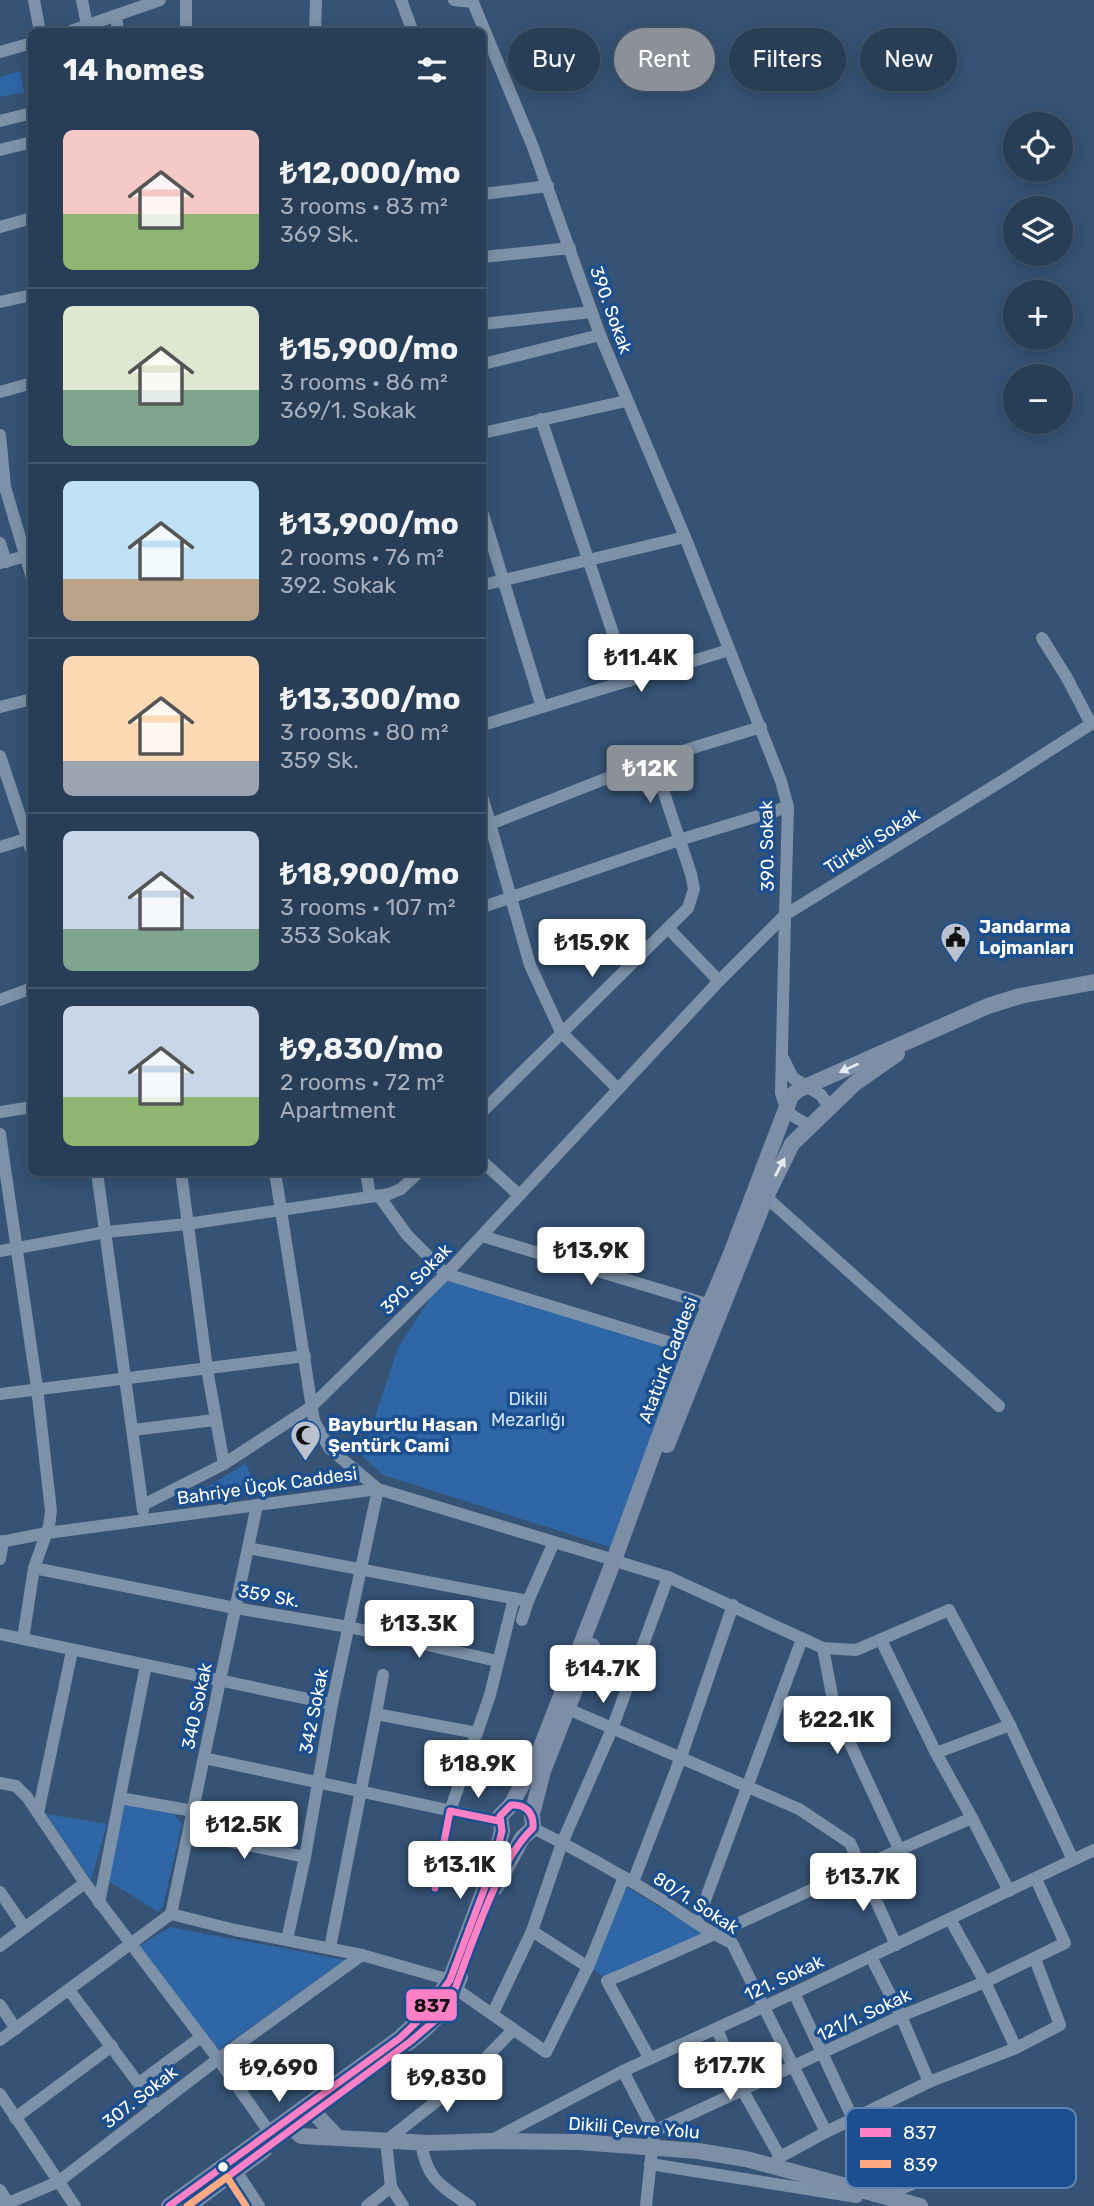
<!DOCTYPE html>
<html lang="en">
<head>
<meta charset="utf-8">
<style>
	body { margin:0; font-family:Rubik,sans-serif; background:#344961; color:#f1f3f6; height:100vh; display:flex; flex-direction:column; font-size:26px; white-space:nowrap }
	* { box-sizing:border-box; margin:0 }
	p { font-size:23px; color:#a5aeba }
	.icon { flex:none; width:38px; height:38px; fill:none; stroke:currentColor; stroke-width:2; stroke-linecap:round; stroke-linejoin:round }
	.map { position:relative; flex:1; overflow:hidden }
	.panel { position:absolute; left:28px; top:28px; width:458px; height:1148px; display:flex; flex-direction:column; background:#283e57; border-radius:10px; box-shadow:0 4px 18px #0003,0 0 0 2px #44576d }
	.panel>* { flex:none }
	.top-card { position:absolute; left:508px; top:28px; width:481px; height:63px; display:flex; gap:14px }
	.controls { position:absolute; left:1003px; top:112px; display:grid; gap:14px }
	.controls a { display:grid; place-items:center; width:70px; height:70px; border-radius:50%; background:#283e57; box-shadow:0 4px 18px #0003,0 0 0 2px #44576d; font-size:35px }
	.price { position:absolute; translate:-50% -60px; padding:0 16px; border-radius:7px; background:#fff; color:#222; font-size:23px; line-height:46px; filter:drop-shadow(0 2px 4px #0008) }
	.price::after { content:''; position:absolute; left:50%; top:42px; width:21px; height:16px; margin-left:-10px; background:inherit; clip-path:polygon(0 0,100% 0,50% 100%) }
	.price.active { background:#8c9099; color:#fff }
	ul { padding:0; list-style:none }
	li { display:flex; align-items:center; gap:21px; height:175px; padding:0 35px }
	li+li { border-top:2px solid #44576d }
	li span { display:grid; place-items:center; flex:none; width:196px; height:140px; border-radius:10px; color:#555 }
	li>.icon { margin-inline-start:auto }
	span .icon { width:84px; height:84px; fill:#fffc; stroke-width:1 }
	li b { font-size:30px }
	h2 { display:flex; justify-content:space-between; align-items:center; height:84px; padding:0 35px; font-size:30px }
	.pill { padding:0 24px; border-radius:32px; background:#283e57; box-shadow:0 4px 18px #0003,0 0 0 2px #44576d; font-size:24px; line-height:63px }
	.pill.active { background:#8c9099; color:#fff }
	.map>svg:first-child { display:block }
</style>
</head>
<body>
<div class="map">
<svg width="1094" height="2206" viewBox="0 0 1094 2206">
	<rect width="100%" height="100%" fill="#365274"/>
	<g fill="#2f66a5">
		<path d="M20,71L24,92L0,97V77Z"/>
		<path d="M446,1274L686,1347L613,1548L383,1475L362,1456L398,1348Z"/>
		<path d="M246,1463L257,1492L209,1499L201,1491Z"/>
		<path d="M121,1802L171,1811L182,1824L163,1906L158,1912L107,1880Z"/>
		<path d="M46,1814L107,1824L91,1880Z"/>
		<path d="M625,1886L708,1936L608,1981L593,1968Z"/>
		<path d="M170,1927L345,1960L219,2050L139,1946Z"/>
	</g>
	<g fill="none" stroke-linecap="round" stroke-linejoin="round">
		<g stroke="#7d92a8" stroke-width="12">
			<path d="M34,0L40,32"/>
			<path d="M82,0L87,25"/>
			<path d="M401,0L413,32"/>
			<path d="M454,0L473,2"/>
			<path d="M116,15L118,32"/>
			<path d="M68,32L160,0"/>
			<path d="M186,32V0"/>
			<path d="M315,32L316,0"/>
			<path d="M0,52L32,43"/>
			<path d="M0,121L32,113"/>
			<path d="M0,150L32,142"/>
			<path d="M483,194L548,186"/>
			<path d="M0,227L32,218"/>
			<path d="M483,257L570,248"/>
			<path d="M0,302L32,295"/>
			<path d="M483,324L591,312"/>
			<path d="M483,364L600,335"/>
			<path d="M0,392L32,383"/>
			<path d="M541,419L629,681"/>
			<path d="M483,433L626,401"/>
			<path d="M0,435L5,487L32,578"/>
			<path d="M483,514L542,707"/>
			<path d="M0,543L6,562"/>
			<path d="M0,563L30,555"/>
			<path d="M483,585L685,537"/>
			<path d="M1042,638L1067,678L1091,724"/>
			<path d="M0,707L32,699"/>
			<path d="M483,725L729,650"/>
			<path d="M0,756L32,852"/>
			<path d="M483,799L530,965L561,1032L618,1089"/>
			<path d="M483,827L653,760L761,727"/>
			<path d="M0,847L32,837"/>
			<path d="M483,907L679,840L788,807"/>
			<path d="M668,928L719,981"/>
			<path d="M0,1000L32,988"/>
			<path d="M783,1058L793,1078L821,1095L830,1108"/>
			<path d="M483,1111L688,908L694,889L691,874L653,760"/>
			<path d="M0,1112L32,1107"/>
			<path d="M812,1126C792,1117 787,1115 781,1093L785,915L1010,776L1094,722"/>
			<path d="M0,1134L37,1388L51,1511L49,1526L34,1568L23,1639"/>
			<path d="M483,1162L519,1195"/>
			<path d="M97,1172L143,1510"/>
			<path d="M181,1172L207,1369L224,1464"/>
			<path d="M275,1172L314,1421L330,1449L378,1489L332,1704L305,1857L287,1940"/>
			<path d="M366,1172L370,1196"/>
			<path d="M379,1196L407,1235L446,1274L691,1349"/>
			<path d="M766,1197L999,1406"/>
			<path d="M482,1236L710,1305"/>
			<path d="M0,1251L106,1232L187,1224L389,1194L401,1189L419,1172"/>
			<path d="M0,1394L305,1356"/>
			<path d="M133,1430L214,1420"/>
			<path d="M143,1505L224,1464L311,1407L446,1274L719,981L785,915L788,807L781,781L685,537L600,335L533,147L472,0"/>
			<path d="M0,1542L47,1533L378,1489L614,1560"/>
			<path d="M248,1548L528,1601L554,1542"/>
			<path d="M0,1559L3,1541"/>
			<path d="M622,1563L668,1577L823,1648L856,1650L949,1610L1010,1725L1073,1860"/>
			<path d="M34,1568L235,1608L349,1627L497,1661"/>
			<path d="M522,1620L528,1601"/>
			<path d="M0,1634L332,1704"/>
			<path d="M881,1640L936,1753L972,1818L1009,1891"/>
			<path d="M823,1648L835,1711L899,1849"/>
			<path d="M568,1709L799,1809L850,1843L896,1945"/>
			<path d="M376,1714L383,1675"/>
			<path d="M936,1753L1010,1725"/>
			<path d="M204,1758L499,1821"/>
			<path d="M0,1783L16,1786L27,1797L85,1883L218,2059L270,2133"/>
			<path d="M120,1798L193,1811"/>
			<path d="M450,1811L490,1695L514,1598"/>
			<path d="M38,1813L72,1651"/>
			<path d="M533,1828C577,1850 620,1874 662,1900C685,1915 707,1932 732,1943L826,2132"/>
			<path d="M190,1833L305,1857"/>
			<path d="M633,1882L681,1757L733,1605"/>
			<path d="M0,1892L24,1927"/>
			<path d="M99,1903L146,1665"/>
			<path d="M171,1914L257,1505"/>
			<path d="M171,1914L235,1930L362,1955L450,1980"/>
			<path d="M950,1919L985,1982L1016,2048"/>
			<path d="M697,1922L802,1639"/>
			<path d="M532,1931L588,1967"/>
			<path d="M0,1946L85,1883"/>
			<path d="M330,1948L376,1714L477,1733"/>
			<path d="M871,1957L901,2016L929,2082"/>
			<path d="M456,1989L546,2052L588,1967L624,1877"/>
			<path d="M69,1990L156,2107"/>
			<path d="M794,1993L853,2119"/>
			<path d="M0,2005L16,2029"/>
			<path d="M493,2013L532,1931L562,1843L612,1729L668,1577"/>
			<path d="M717,2029L743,2091L780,2157"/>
			<path d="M0,2040L171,1914"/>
			<path d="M650,2059L607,1981C730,1930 849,1870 972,1818"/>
			<path d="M623,2071L654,2131"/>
			<path d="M139,2083L201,2037"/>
			<path d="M0,2094L75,2206"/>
			<path d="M15,2118L112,2046"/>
			<path d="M490,2141L623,2071L794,1993L1094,1850"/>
			<path d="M421,2143C427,2180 441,2186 470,2206"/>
			<path d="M650,2164L857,2197"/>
			<path d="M772,2165L780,2157L826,2132L929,2082L1016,2048L1060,2025L1035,1959"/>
			<path d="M236,2171L259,2206"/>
			<path d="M0,2190L8,2203"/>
			<path d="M885,2196L1016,2138"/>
			<path d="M1,2206L58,2182L218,2059L362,1955"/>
			<path d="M367,2206L391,2187"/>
			<path d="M403,2206L391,2187L386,2141L466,2078L513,2030"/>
			<path d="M646,2206L654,2131L901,2016L985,1982L1065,1943L1036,1879"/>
		</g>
		<g stroke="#7d8ea7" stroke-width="16">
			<path d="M667,1445L766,1197L792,1144L854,1084L897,1054"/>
			<path d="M496,1887L522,1838L533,1828L532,1814L543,1771L592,1646"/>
			<path d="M408,2043C434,2023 449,2007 460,1977"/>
			<path d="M308,2106L338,2138"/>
			<path d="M286,2122L301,2136L429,2143L490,2141L579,2142L698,2151L746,2159L920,2206"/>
			<path d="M169,2206L400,2038L426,2013L450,1980L493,1866L502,1831L500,1816L511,1805L538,1755L614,1560L691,1349L730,1256L791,1096L798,1090L988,1006L1020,996L1094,982"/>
			<path d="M188,2206L264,2150"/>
		</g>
		<defs>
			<g id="bus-1">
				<path d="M435,1888L450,1811L499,1821"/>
				<path d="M169,2206L400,2038L426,2013L450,1980L493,1866L502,1831L500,1816L511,1805C526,1804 534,1813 533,1828C497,1861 470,1952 451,1999L439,2017L411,2041L188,2206"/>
			</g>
			<path id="bus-2" d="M187,2206L227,2177L246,2206"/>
		</defs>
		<use href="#bus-1" stroke="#1b4f8f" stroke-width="12"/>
		<use href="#bus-2" stroke="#1b4f8f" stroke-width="12"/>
		<use href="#bus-1" stroke="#ff80c5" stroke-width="7"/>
		<use href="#bus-2" stroke="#ffa980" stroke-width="7"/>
	</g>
	<defs><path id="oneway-solid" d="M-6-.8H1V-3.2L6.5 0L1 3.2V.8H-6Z" transform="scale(1.75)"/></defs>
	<g fill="#e5e8ed">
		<use href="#oneway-solid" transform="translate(849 1068) rotate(156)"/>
		<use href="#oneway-solid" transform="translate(780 1167) rotate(-62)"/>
	</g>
	<defs>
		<symbol id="civic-pin" viewBox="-11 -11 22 30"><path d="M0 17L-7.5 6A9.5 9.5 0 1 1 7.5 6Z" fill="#b9c2ce" stroke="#1b4f8f"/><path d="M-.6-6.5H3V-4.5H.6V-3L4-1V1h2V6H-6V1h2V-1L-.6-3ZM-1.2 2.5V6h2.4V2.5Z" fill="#111"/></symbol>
		<symbol id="mosque-pin" viewBox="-11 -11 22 30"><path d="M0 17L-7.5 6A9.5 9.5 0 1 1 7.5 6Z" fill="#b9c2ce" stroke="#1b4f8f"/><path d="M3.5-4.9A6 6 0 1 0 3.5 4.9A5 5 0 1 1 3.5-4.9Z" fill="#111"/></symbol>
	</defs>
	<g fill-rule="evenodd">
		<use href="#civic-pin" x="938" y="920" width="35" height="47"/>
		<use href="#mosque-pin" x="288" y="1418" width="35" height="47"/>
	</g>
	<circle fill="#fff" stroke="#1b4f8f" stroke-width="2.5" cx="223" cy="2167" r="6"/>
	<g text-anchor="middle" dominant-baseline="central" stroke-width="7" stroke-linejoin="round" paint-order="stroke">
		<g font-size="18" fill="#fff" stroke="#1b4f8f">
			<text transform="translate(611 310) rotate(70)">390. Sokak</text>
			<text transform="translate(872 841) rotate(-32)">Türkeli Sokak</text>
			<text transform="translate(767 846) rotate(-91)">390. Sokak</text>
			<text transform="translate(416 1279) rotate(-45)">390. Sokak</text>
			<text transform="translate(668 1360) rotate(-69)">Atatürk Caddesi</text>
			<text transform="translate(267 1486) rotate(-8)">Bahriye Üçok Caddesi</text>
			<text transform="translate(269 1596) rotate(10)">359 Sk.</text>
			<text transform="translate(197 1706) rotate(-78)">340 Sokak</text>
			<text transform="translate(314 1711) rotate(-79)">342 Sokak</text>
			<text transform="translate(696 1903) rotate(33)">80/1. Sokak</text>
			<text transform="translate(784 1978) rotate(-25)">121. Sokak</text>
			<text transform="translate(864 2015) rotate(-25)">121/1. Sokak</text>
			<text transform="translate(140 2097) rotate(-38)">307. Sokak</text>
			<text transform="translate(634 2128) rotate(4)">Dikili Çevre Yolu</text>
		</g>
		<g font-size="18" font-weight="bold" fill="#fff" stroke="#1b4f8f" text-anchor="start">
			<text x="979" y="927">Jandarma<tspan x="979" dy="21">Lojmanları</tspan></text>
			<text x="328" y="1425">Bayburtlu Hasan<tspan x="328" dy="21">Şentürk Cami</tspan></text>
		</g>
		<g font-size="18" fill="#cfe3fa" stroke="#1b4f8f">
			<text x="528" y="1399">Dikili<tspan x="528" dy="21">Mezarlığı</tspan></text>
		</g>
	</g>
	<rect x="846" y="2108" width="230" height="80" rx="10" fill="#1b4f8f" stroke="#5f84b1" stroke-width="2"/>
	<rect x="860" y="2128" width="31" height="9" fill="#ff80c5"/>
	<rect x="860" y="2160" width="31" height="8" fill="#ffa980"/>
	<g font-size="19" fill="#fff">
		<text x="903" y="2139">837</text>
		<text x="903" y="2171">839</text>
	</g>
	<rect stroke="#1b4f8f" stroke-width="2.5" x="405" y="1988" width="53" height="34" rx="7" fill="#ff80c5"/>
	<g font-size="19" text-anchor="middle" font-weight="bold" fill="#111">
		<text x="432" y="2012">837</text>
	</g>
</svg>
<div class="controls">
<a><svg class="icon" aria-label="locate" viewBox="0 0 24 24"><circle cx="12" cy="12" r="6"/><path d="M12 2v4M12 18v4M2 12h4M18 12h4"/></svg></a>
<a><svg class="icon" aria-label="layers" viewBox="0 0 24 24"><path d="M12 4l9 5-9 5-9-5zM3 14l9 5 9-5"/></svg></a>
<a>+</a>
<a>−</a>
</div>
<b class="price" style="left:641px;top:694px">₺11.4K</b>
<b class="price active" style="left:650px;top:805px">₺12K</b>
<b class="price" style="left:592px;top:979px">₺15.9K</b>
<b class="price" style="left:591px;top:1287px">₺13.9K</b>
<b class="price" style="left:419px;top:1660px">₺13.3K</b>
<b class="price" style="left:603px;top:1705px">₺14.7K</b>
<b class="price" style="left:837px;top:1756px">₺22.1K</b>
<b class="price" style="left:478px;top:1800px">₺18.9K</b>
<b class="price" style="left:244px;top:1861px">₺12.5K</b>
<b class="price" style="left:460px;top:1901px">₺13.1K</b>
<b class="price" style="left:863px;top:1913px">₺13.7K</b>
<b class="price" style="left:730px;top:2102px">₺17.7K</b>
<b class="price" style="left:279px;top:2104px">₺9,690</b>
<b class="price" style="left:447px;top:2114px">₺9,830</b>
<div class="top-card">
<a class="pill">Buy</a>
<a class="pill active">Rent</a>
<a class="pill">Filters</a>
<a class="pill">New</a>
</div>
<section class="panel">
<h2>14 homes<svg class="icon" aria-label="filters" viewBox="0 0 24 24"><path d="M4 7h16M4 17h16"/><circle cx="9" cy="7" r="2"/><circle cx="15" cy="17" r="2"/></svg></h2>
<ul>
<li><span style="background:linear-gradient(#f6c9c9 60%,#8fb573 0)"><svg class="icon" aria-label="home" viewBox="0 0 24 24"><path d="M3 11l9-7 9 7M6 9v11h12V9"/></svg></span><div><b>₺12,000/mo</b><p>3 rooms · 83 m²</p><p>369 Sk.</p></div></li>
<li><span style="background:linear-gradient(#dfe7d0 60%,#7fa58c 0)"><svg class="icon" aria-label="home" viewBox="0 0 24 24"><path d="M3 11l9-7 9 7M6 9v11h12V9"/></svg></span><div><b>₺15,900/mo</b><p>3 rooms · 86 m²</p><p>369/1. Sokak</p></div></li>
<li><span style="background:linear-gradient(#bfe0f5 70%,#b9a48a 0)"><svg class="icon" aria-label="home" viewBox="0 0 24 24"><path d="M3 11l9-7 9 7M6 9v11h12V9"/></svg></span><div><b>₺13,900/mo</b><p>2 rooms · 76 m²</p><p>392. Sokak</p></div></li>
<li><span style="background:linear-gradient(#ffd9b3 75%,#9aa5b1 0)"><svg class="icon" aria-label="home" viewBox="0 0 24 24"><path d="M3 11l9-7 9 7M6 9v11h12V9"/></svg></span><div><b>₺13,300/mo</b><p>3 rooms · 80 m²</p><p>359 Sk.</p></div></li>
<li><span style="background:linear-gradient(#c9d6e8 70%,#7fa58c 0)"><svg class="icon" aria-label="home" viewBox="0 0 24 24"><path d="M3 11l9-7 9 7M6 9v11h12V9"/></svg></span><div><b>₺18,900/mo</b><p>3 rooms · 107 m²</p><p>353 Sokak</p></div></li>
<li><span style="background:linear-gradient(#c9d6e8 65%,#8fb573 0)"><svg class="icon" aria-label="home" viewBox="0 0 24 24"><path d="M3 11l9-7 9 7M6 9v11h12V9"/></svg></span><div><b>₺9,830/mo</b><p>2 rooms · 72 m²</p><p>Apartment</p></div></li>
</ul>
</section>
</div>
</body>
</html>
